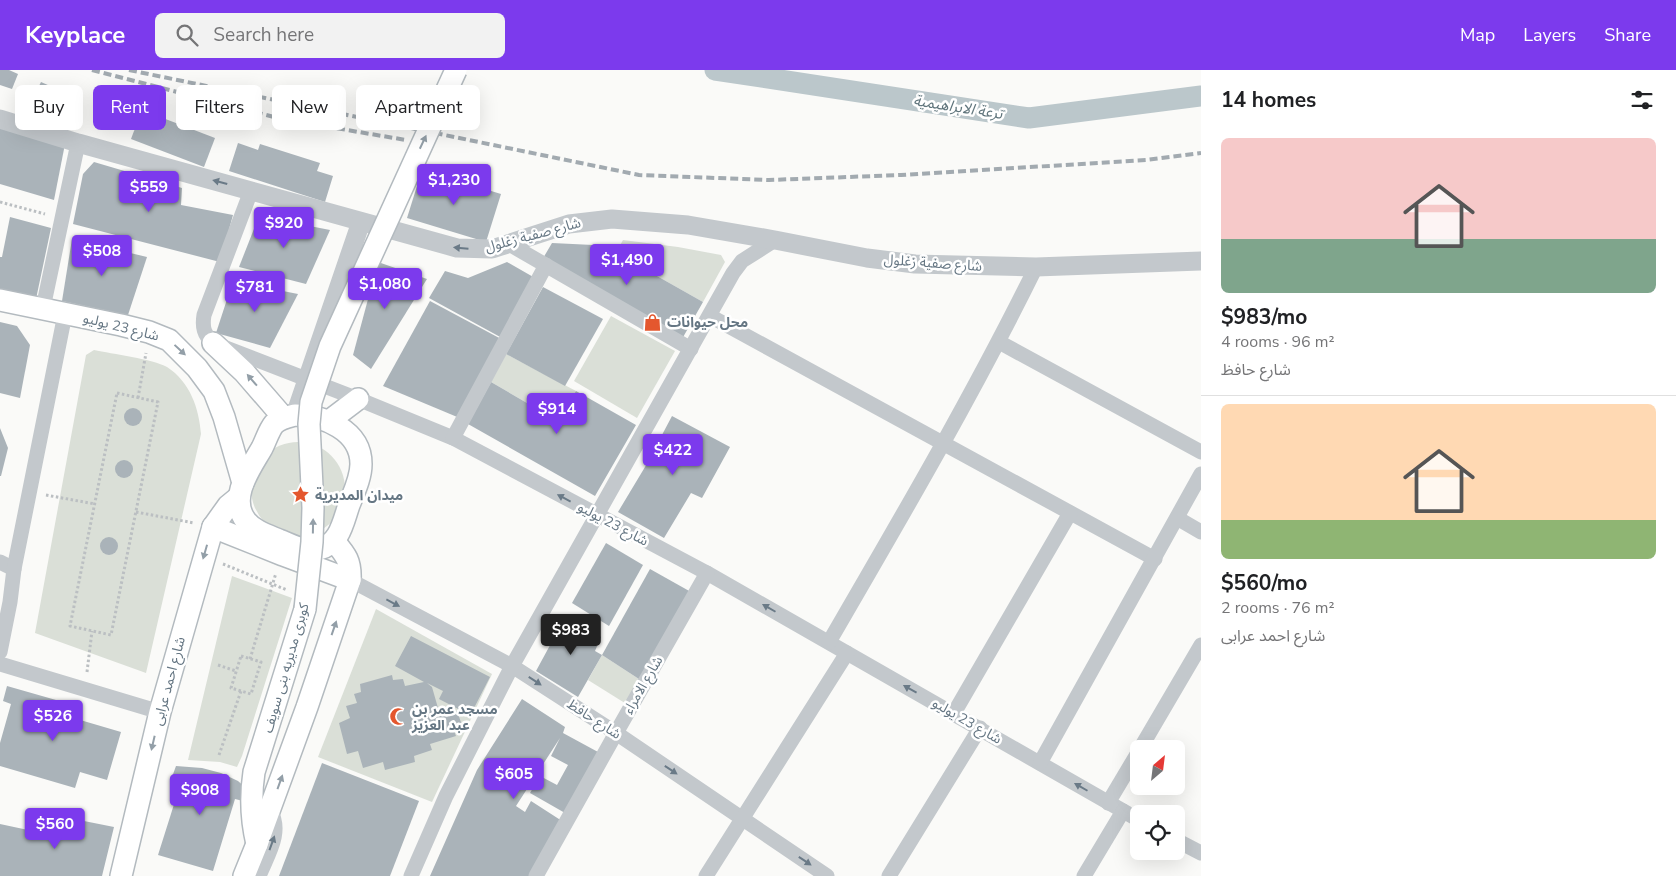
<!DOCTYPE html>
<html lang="en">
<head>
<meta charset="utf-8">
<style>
	body { margin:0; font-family:"Nunito Sans","Noto Sans Arabic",sans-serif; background:#f2f2f2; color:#202124; height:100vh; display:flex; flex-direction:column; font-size:19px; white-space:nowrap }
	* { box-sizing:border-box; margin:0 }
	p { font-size:16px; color:#757577 }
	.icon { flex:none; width:28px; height:28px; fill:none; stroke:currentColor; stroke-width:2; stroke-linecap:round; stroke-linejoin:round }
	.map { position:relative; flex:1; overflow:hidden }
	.side { display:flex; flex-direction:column; background:#fff; width:475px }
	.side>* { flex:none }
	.top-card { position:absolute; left:15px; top:15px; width:475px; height:45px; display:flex; gap:10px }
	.needle { width:32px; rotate:28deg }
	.controls { position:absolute; left:1130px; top:670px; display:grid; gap:10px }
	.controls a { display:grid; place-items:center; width:55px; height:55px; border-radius:8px; background:#fff; box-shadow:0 5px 20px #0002; font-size:25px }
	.price { position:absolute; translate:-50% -42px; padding:0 11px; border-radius:5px; background:#7c3aed; color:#fff; font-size:16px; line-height:32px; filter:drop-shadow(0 1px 2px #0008) }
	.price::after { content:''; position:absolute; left:50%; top:30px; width:15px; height:11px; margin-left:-8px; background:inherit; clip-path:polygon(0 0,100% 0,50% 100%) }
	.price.current { background:#222; color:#fff }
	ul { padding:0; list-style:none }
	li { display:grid; align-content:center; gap:10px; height:265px; padding:0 20px }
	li+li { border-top:1px solid #e0e0e0 }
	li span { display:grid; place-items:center; height:155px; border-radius:8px; color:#555 }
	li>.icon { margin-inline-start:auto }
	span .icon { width:90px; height:90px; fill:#fffc; stroke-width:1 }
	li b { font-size:21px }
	h2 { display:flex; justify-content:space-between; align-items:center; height:60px; padding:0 20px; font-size:21px }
	.tag { padding:0 18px; border-radius:8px; background:#fff; box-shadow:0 5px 20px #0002; font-size:18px; line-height:45px }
	.tag.current { background:#7c3aed; color:#fff }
	header { display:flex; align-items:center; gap:30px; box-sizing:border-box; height:70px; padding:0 25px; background:#7c3aed; color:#fff }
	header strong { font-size:24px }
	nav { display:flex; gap:28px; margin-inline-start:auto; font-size:18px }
	.search { width:350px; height:45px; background:#f2f2f2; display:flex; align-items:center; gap:12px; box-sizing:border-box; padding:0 18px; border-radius:8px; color:#757577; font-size:19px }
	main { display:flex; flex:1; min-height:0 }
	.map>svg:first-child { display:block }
</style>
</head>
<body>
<header>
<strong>Keyplace</strong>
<div class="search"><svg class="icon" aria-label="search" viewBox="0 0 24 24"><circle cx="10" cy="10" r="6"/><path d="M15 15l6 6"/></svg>Search here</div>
<nav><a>Map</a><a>Layers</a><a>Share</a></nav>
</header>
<main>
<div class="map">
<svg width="1201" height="806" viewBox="0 0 1201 806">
	<rect width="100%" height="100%" fill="#fafaf8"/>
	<g fill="#dadfd7">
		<path d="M623,170L678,177L721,185L725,192L703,232L657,206L607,199Z"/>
		<path d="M611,246L675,281L637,348L574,311Z"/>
		<path d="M94,280C112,284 153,289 167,297C190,312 199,338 201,364L146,603L35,563L86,285Z"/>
		<path d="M506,284L576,321L558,351L491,312Z"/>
		<circle cx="298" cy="419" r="47"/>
		<path d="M232,506L292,528L242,686L237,697L220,692L188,690Z"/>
		<path d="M376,539L492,604L432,732L318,687Z"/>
		<path d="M602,585L642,611L628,635L588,610Z"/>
	</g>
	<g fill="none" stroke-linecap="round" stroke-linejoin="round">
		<path stroke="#bbc7cb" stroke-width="21" d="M715,0L1029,48L1201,26"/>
	</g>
	<g fill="#aab3b9">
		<path d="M0,0H9L18,4L12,19L0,15Z"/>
		<path d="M41,12L82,30L75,47L33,28Z"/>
		<path d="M142,40L215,68L204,97L131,69Z"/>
		<path d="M0,57L65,74L54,130L0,114Z"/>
		<path d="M238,73L258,80L260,74L320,93L317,101L333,106L325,132L229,101Z"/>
		<path d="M94,92L182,118L181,135L233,145L220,192L73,154L83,104Z"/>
		<path d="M422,100L501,124L486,172L407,148Z"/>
		<path d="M259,146L330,160L306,214L239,197Z"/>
		<path d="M10,147L51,158L36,229L0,222V187H2Z"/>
		<path d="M72,169L147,187L128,245L62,231Z"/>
		<path d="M552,173L614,176L618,179L607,199L657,206L703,232L682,269L542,190Z"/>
		<path d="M378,192L427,209L371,299L353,285Z"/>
		<path d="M507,192L535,208L502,268L429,228L445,201L468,208Z"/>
		<path d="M233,211L298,224L270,278L216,263Z"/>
		<path d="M543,217L603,249L565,316L506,284Z"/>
		<path d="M430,231L503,270L462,349L383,316Z"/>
		<path d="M0,252L17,256L30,275L20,328L0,323Z"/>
		<path d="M491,312L558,351L576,321L636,355L595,426L468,354Z"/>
		<circle cx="133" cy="347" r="9"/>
		<path d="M672,346L730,377L702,428L691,423L664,468L618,442L645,397Z"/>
		<path d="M0,358L8,378L1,406H0Z"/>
		<circle cx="124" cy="399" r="9"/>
		<circle cx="109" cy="476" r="9"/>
		<path d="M606,473L643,495L609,556L572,533Z"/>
		<path d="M650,499L691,522L642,611L602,585Z"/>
		<path d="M567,544L601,567L595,581L602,585L578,627L536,601Z"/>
		<path d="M411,566L490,607L473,640L467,636L464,642L439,629L443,621L427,613L432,617L440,645L457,641L463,658L454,661L456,666L430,674L432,680L414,686L415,692L385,700L383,692L363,698L358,681L347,684L339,653L350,648L346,636L357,633L354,624L361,622L360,614L392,605L393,610L403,609L405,616L424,612L395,596Z"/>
		<path d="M7,616L56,630L53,642L121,662L107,710L80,702L75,718L0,696V673L11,634L3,631Z"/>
		<path d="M522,629L565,657L563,663L598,682L565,743L530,723L540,706L557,715L568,695L551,686L560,668L516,736L525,742L531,731L562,751L531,806H430L477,700Z"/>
		<path d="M322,693L419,731L390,806H279Z"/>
		<path d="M176,696L202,698L221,703L238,711L247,719L243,731L235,729L213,801L158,785L182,709L172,707Z"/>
		<path d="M74,749L114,757L102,806H0V754L42,763L45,754L71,760Z"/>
	</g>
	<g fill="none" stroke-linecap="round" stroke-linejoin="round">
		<defs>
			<g id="secondary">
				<path d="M0,230L121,255L149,262L169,270L197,298L214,321L224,347L243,413"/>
				<path d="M213,273L244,302L283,347"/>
				<path d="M295,345C323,345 361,360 361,394C361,408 354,422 349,435C343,452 340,474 319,479C305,483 292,475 279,470C267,465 254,461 246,451C228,428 250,399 262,378C266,370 269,360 274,354C280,348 287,347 295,345Z"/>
				<path d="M329,351L358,329"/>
				<path d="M213,457L283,485L350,510"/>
				<path d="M257,774C251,749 250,728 254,702L305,539"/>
				<path d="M121,806L160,642L213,457L228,436L239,427"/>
				<path d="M244,806L257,774L307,637L350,510C351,491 346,485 334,471"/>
			</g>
		</defs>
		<use href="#secondary" stroke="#b3babf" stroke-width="24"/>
		<g stroke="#bbbfc2" stroke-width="3" stroke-dasharray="2.5 2.5" stroke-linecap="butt">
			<path d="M0,132L45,144"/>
			<path d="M117,323L158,332L111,565L70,556Z"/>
			<path d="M138,328L146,283"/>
			<path d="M46,425L95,434"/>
			<path d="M136,442L194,453"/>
			<path d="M223,494L287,520"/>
			<path d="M241,586L261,592L251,624L231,618Z"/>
			<path d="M250,589L276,503"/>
			<path d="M218,595L236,601"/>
			<path d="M87,602L92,561"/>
			<path d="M219,685L241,621"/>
		</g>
		<g stroke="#c3c8cc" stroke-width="15">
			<path d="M251,121L204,245C202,257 204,265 213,273L358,329L453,368L707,503L1139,750"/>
			<path d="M509,174L691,279"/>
			<path d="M43,238L78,73"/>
			<path d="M710,246L1155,489"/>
			<path d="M999,272L1201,382"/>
			<path d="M453,368L546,195"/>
			<path d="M1177,448L1201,462"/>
			<path d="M0,492L14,499"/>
			<path d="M350,510L512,596L616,663L827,806"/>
			<path d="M829,572C901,448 973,325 1036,197"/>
			<path d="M0,582L10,532L14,499L65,244"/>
			<path d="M0,594L160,642"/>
			<path d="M954,643L1070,443"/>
			<path d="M1140,679L1201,575"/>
			<path d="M1040,693L1201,404"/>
			<path d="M1108,733L1139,681"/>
			<path d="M1176,770L1201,783"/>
			<path d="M259,806C268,784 283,762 270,740"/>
			<path d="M411,806L446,726L512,596L733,203L742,191L775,170"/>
			<path d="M536,806L616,663L707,503"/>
			<path d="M706,806L847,583"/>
			<path d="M889,806L980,658"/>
			<path d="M1084,806L1123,741"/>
		</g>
		<g stroke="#c3c8cc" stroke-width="19">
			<path d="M0,49L78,73L457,178L492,179L569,154L612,149L688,155L775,170L867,188L915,194L1036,197L1201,191"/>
			<path d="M295,345L361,152"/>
		</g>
		<use href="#secondary" stroke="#fff" stroke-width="21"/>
		<g stroke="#a2aab0" stroke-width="4" stroke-dasharray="8 4" stroke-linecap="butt">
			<path d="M92,0L282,49L406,70"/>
			<path d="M129,0L639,105L769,110L901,105L1146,90L1201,83"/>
		</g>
		<defs>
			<path id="secondary-bridge" d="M305,539L312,472L313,438L309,354L311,332L330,276L456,0"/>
		</defs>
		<use href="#secondary-bridge" stroke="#b3babf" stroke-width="24" stroke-linecap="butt"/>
		<use href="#secondary-bridge" stroke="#fff" stroke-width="21"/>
	</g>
	<defs><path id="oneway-solid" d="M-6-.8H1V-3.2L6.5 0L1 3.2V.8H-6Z" transform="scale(1.25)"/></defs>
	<g fill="#939fa8">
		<use href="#oneway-solid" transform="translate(423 72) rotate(-65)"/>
		<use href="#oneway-solid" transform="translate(180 280) rotate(43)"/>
		<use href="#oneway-solid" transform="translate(252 310) rotate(-131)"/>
		<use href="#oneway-solid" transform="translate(313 456) rotate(-89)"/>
		<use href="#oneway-solid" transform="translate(205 482) rotate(106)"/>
		<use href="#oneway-solid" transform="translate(334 558) rotate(-71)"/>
		<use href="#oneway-solid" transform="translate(153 673) rotate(103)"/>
		<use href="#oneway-solid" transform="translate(280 712) rotate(-70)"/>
	</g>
	<g fill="#6a7a87">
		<use href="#oneway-solid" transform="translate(220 112) rotate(-165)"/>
		<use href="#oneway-solid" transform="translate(461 178) rotate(-175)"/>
		<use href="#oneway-solid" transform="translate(564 428) rotate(-152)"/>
		<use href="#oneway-solid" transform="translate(393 533) rotate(28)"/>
		<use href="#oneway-solid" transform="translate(769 538) rotate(-150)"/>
		<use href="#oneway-solid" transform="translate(535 611) rotate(33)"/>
		<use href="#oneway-solid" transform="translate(910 619) rotate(-151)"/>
		<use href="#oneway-solid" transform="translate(671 700) rotate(34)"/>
		<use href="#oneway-solid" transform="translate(1081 717) rotate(-150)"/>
		<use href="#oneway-solid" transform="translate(272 773) rotate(-70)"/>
		<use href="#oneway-solid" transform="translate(805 791) rotate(34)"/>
	</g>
	<defs>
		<symbol id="shop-bare" viewBox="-9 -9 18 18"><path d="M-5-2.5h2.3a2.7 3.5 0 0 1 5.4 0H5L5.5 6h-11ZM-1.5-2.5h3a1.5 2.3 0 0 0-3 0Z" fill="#e4572e" stroke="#fff" stroke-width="2.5" paint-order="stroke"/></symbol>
		<symbol id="sight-bare" viewBox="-9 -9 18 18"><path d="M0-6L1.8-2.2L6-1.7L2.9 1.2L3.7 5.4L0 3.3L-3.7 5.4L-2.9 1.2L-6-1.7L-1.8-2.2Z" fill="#e4572e" stroke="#fff" stroke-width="2.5" paint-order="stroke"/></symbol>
		<symbol id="mosque-bare" viewBox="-9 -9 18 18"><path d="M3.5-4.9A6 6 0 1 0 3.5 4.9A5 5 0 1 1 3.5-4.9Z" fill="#e4572e" stroke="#fff" stroke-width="2.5" paint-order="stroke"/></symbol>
	</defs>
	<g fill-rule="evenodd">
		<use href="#shop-bare" x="640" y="240" width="25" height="25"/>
		<use href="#sight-bare" x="288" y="412" width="25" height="25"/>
		<use href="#mosque-bare" x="386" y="634" width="25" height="25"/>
	</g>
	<g text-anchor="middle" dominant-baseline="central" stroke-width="5" stroke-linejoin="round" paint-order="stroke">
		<g font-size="14" fill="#657683" stroke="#fff">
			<text transform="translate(533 165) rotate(-15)">شارع صفية زغلول</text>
			<text transform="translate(933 193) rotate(4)">شارع صفية زغلول</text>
			<text transform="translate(121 257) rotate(14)">شارع 23 يوليو</text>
			<text transform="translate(613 454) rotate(28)">شارع 23 يوليو</text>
			<text transform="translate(286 598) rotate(-74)">كوبرى مديريه بنى سويف</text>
			<text transform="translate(169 611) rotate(-75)">شارع احمد عرابى</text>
			<text transform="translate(643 615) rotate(-60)">شارع الامراء</text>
			<text transform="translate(594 649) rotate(33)">شارع حافظ</text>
			<text transform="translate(967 651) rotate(30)">شارع 23 يوليو</text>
		</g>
		<g font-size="14" font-weight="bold" fill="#657683" stroke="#fff" text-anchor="start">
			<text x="667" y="252">محل حيوانات</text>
			<text x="315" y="425">ميدان المديرية</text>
			<text x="412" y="639">مسجد عمر بن<tspan x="412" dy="16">عبد العزيز</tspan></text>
		</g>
		<g font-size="15" font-style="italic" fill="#60757c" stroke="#fff">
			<text transform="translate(958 37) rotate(9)">ترعة الابراهيمية</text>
		</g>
	</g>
</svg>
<div class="controls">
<a><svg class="needle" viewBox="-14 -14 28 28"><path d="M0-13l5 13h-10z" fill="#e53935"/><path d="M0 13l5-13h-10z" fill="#757577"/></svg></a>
<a><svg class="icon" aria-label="locate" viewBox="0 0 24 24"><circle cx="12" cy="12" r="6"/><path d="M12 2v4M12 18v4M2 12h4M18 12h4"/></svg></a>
</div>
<b class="price" style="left:454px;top:136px">$1,230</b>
<b class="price" style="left:149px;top:143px">$559</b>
<b class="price" style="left:284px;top:179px">$920</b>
<b class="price" style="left:102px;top:207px">$508</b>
<b class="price" style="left:627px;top:216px">$1,490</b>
<b class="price" style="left:385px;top:240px">$1,080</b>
<b class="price" style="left:255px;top:243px">$781</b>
<b class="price" style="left:557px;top:365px">$914</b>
<b class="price" style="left:673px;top:406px">$422</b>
<b class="price current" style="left:571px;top:586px">$983</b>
<b class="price" style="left:53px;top:672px">$526</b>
<b class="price" style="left:514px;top:730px">$605</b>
<b class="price" style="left:200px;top:746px">$908</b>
<b class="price" style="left:55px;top:780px">$560</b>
<div class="top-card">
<a class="tag">Buy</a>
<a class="tag current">Rent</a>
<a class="tag">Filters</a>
<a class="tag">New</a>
<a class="tag">Apartment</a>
</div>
</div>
<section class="side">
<h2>14 homes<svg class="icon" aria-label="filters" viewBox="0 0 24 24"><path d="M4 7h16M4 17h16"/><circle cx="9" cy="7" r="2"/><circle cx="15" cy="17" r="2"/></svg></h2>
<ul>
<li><span style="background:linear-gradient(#f6c9c9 65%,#7fa58c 0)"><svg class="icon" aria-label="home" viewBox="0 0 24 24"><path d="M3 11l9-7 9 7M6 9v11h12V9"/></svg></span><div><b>$983/mo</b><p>4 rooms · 96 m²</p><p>شارع حافظ</p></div></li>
<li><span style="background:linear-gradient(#ffd9b3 75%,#8fb573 0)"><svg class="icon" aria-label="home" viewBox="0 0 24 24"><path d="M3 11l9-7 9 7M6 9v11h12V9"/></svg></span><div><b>$560/mo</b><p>2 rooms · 76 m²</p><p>شارع احمد عرابى</p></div></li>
</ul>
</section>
</main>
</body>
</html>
